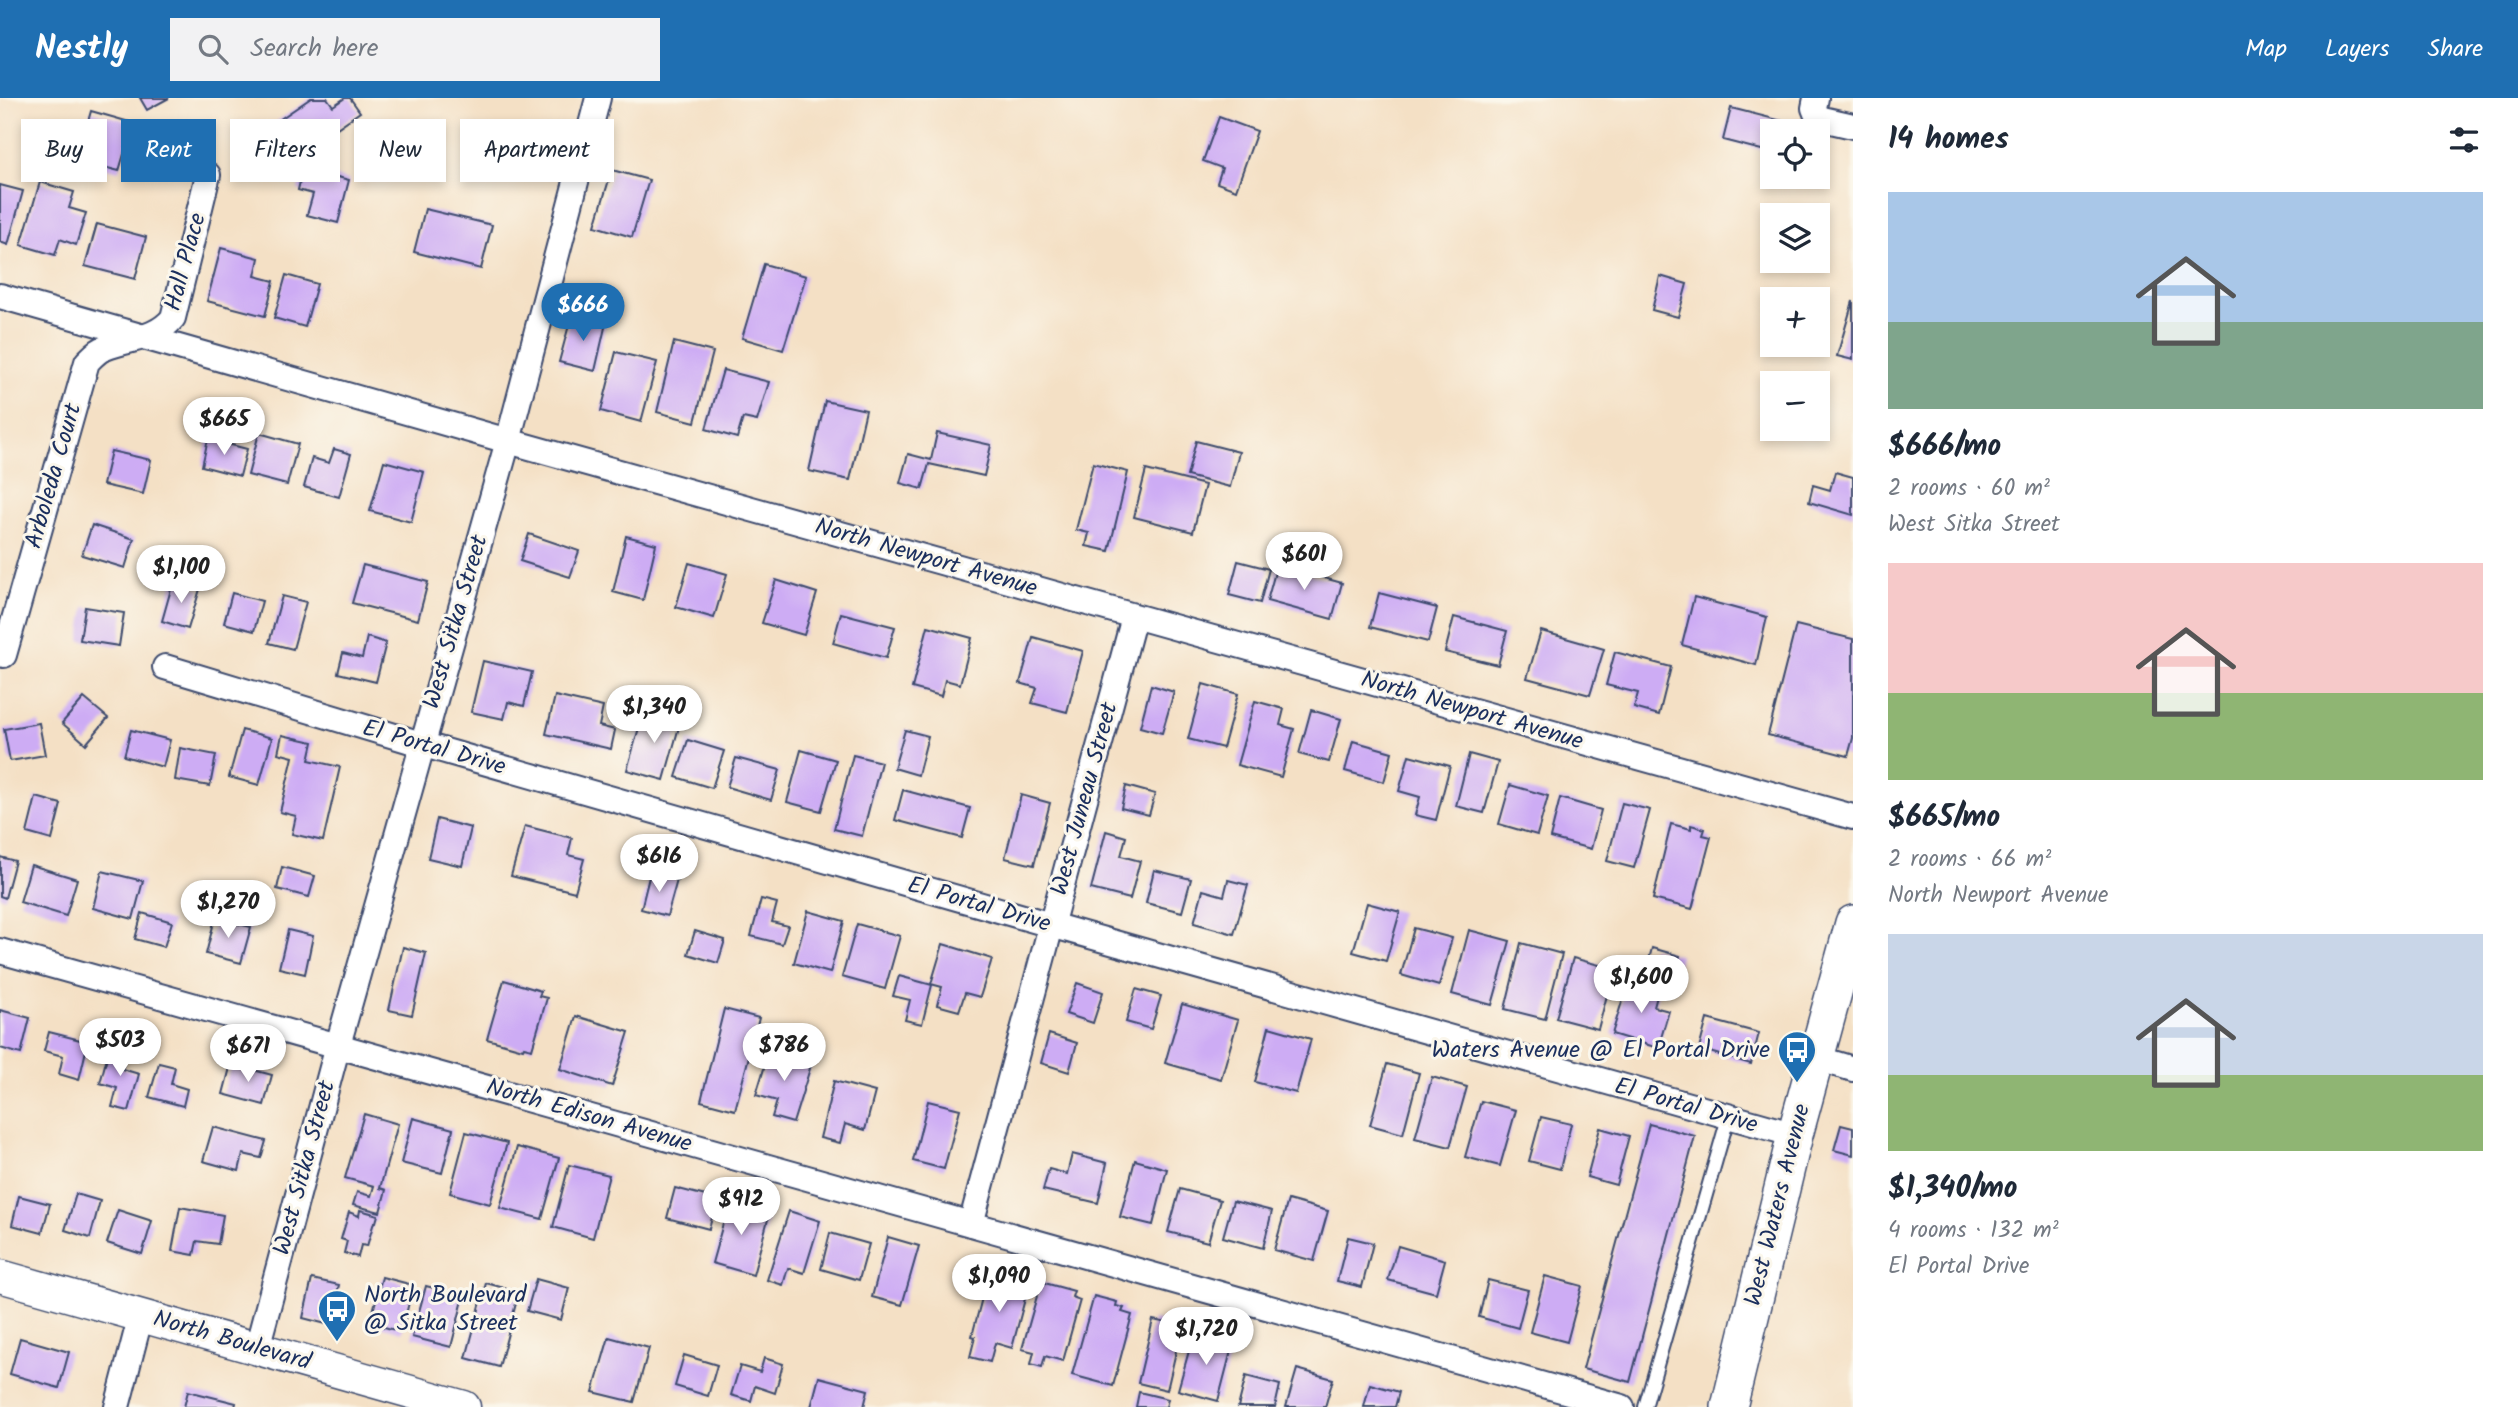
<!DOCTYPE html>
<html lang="en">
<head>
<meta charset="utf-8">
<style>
	body { margin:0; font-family:Kalam,sans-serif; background:#f2f2f3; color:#1f2937; height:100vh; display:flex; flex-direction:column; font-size:26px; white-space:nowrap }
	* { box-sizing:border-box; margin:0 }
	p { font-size:23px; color:#747a83 }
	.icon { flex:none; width:38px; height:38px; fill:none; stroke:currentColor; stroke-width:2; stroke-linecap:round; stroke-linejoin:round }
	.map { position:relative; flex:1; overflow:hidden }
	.drawer { display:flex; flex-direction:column; background:#fff; width:665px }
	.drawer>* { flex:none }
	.banner { position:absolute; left:21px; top:21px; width:665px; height:63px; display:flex; gap:14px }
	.fabs { position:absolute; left:1760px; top:21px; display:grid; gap:14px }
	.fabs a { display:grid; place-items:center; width:70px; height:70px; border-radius:0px; background:#fff; box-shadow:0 4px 10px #0003; font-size:35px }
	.price { position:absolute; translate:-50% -60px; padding:0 16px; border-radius:24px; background:#fff; color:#222; font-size:23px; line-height:46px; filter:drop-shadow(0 2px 4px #0008) }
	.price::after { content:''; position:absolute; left:50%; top:42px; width:21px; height:16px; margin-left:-10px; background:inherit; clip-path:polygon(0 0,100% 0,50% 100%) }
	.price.active { background:#1f6fb2; color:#fff }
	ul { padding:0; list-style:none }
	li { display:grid; align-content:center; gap:14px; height:371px; padding:0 35px }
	li span { display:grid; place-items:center; height:217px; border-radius:0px; color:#555 }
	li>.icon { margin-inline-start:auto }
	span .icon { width:126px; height:126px; fill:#fffc; stroke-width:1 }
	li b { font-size:30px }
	h2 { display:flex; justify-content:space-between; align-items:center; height:84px; padding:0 35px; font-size:30px }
	.pill { padding:0 24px; border-radius:0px; background:#fff; box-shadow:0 4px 10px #0003; font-size:24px; line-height:63px }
	.pill.active { background:#1f6fb2; color:#fff }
	header { display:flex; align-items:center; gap:42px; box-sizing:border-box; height:98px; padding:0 35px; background:#1f6fb2; color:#fff }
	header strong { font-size:33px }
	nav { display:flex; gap:38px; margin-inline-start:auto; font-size:24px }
	.search { width:490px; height:63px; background:#f2f2f3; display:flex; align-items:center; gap:18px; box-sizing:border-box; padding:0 24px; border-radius:0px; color:#747a83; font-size:26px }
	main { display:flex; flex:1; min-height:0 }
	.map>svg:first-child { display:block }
</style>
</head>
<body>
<header>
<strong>Nestly</strong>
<div class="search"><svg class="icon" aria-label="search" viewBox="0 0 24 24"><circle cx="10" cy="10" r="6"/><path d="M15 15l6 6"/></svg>Search here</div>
<nav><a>Map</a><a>Layers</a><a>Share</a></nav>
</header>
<main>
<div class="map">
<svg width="1853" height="1309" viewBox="0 0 1853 1309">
	<rect width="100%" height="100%" fill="#fbf7ec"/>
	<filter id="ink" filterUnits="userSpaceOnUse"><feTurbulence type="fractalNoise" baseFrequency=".0143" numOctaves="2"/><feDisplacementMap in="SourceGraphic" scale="14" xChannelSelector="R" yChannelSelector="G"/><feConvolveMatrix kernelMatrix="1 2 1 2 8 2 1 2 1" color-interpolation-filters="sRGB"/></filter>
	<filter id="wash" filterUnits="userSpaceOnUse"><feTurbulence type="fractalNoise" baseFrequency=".00686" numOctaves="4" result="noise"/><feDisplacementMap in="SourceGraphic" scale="28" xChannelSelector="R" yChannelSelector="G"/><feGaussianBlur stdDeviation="1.57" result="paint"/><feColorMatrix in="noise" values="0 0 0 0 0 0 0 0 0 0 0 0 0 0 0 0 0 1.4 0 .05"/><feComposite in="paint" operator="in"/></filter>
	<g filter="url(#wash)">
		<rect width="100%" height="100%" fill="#f4e0c5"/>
		<g id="blocks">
			<g fill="#cdacf4">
				<path d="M140,0H169L147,12Z"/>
				<path d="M311,0H327L333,8L345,0H350L360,14L298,57L276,24Z"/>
				<path d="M1731,10L1794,26L1792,33H1773V55L1723,42Z"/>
				<path d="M91,13L133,25L119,73L77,62Z"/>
				<path d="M1219,19L1257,33L1236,92L1217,85L1222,70L1203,63Z"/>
				<path d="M303,70L349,82L338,125L307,117L313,96L298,92Z"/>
				<path d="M612,72L649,82L632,139L595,128Z"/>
				<path d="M40,84L74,94L69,110L86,115L76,147L60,141L55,157L21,147Z"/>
				<path d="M0,87L23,93L8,147L0,144Z"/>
				<path d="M425,111L492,127L481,171L414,154Z"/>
				<path d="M97,126L146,139L135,181L85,168Z"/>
				<path d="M221,150L259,160L255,178L274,183L265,218L207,203Z"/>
				<path d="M764,166L806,178L783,252L742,240Z"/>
				<path d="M286,177L317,186L305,229L274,220Z"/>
				<path d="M1660,178L1687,186L1678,219L1652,212Z"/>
				<path d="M1853,203V262L1837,258Z"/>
				<path d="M572,216L606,225L595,273L559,264Z"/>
				<path d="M674,244L713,254L695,324L657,314Z"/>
				<path d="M616,254L657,264L641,324L601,313Z"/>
				<path d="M723,272L769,284L757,323L743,320L737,340L706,331Z"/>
				<path d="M825,303L866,312L850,382L809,373Z"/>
				<path d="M259,335L298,346L287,387L248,377Z"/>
				<path d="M937,335L991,347L984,378L929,366L922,391L900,385L908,356L931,362Z"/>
				<path d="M208,341L247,351L240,378L202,368Z"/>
				<path d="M1196,343L1239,354L1230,389L1187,378Z"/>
				<path d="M334,351L351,356L339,399L304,389L312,360L329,365Z"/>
				<path d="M111,353L151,362L143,396L103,387Z"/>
				<path d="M384,363L424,374L411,424L370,413Z"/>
				<path d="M1093,365L1128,374L1109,453L1086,448L1089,435L1076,432Z"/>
				<path d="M1146,372L1205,387L1193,434L1134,419Z"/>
				<path d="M1835,374L1853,379V417L1809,404L1813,387L1830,392Z"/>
				<path d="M92,427L134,441L125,470L82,457Z"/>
				<path d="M529,436L579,453L570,479L520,463Z"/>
				<path d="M626,438L656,446L643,502L613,494Z"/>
				<path d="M1238,463L1269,471L1260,505L1229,497Z"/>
				<path d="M689,465L727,476L714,520L676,509Z"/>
				<path d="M363,467L428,484L418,522L352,505Z"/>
				<path d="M1277,467L1342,485L1332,521L1267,503Z"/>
				<path d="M776,482L817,495L804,537L762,525Z"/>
				<path d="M173,484L200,491L188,531L162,523Z"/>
				<path d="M232,495L262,503L254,533L224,525Z"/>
				<path d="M1379,495L1437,510L1428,544L1370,529Z"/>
				<path d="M282,498L306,504L293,551L269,545Z"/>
				<path d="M1694,499L1767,519L1756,567L1682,547Z"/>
				<path d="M85,509L124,515L119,548L80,542Z"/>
				<path d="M841,515L895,529L886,560L833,545Z"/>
				<path d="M1454,519L1507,533L1498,567L1445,554Z"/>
				<path d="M1796,527L1853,541V640L1848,658L1768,637Z"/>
				<path d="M928,528L972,540L960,586L945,582L941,598L912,590Z"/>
				<path d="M1541,533L1604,551L1590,597L1527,580Z"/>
				<path d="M367,539L386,545L376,584L338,575L343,555L362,560Z"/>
				<path d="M1033,539L1083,553L1067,614L1032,605L1037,590L1020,585Z"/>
				<path d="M1615,554L1671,569L1659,617L1634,610L1638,595L1606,587Z"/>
				<path d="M483,563L532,574L524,608L508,604L504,621L471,614Z"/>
				<path d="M1203,586L1238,596L1223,650L1188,641Z"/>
				<path d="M1151,587L1174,594L1162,635L1140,629Z"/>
				<path d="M555,598L603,609L599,628L615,632L611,651L546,636Z"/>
				<path d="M84,600L108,620L86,646L62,625Z"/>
				<path d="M1255,603L1284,611L1280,627L1294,631L1281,679L1237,667Z"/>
				<path d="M644,612L681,622L664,682L627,672Z"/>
				<path d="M1311,612L1341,621L1329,664L1299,656Z"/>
				<path d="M39,625L45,657L10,663L4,631Z"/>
				<path d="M131,632L170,642L163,669L124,658Z"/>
				<path d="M242,632L272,640L259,687L229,679Z"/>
				<path d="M905,632L928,638L918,677L894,670Z"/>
				<path d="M282,637L313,644L309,662L340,669L323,743L292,736L296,718L280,714L293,659L278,655Z"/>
				<path d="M688,642L724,653L712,690L676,679Z"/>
				<path d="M1353,643L1392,654L1384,684L1345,673Z"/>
				<path d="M180,650L216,657L210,688L175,682Z"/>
				<path d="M801,652L836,662L821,713L787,704Z"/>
				<path d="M1469,656L1498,664L1484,715L1456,708Z"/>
				<path d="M853,657L881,664L862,738L834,731Z"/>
				<path d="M1409,657L1450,668L1436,722L1415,717L1420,699L1399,693Z"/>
				<path d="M736,660L780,672L771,702L727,689Z"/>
				<path d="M1510,687L1548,698L1537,737L1499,726Z"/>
				<path d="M1126,688L1155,696L1149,717L1121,710Z"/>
				<path d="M903,692L970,710L962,740L895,722Z"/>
				<path d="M1021,697L1050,705L1034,767L1005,760Z"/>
				<path d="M36,699L61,706L52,742L27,735Z"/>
				<path d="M1560,700L1601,712L1591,751L1550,740Z"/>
				<path d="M1622,705L1650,712L1634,770L1607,763Z"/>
				<path d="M437,721L471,730L462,768L428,760Z"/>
				<path d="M1671,726L1691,731V727L1705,731L1703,737L1711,739L1692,811L1653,801Z"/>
				<path d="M525,728L572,740L568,757L584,761L575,794L511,778Z"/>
				<path d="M1106,733L1126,739L1121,758L1140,763L1130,801L1091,791Z"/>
				<path d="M0,759L15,763L5,800L0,798Z"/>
				<path d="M31,767L77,781L66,818L20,804Z"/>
				<path d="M282,769L315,778L309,799L277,791Z"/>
				<path d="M1154,772L1191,781L1182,814L1146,805Z"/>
				<path d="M102,773L143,783L133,821L93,810Z"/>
				<path d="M650,775L677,782L667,818L641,811Z"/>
				<path d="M1228,782L1248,787L1234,836L1194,825L1203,792L1224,798Z"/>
				<path d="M761,801L777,805L772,824L788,828L782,846L751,838Z"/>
				<path d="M1367,805L1400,814L1386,863L1353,854Z"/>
				<path d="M808,813L844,823L830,875L794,865Z"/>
				<path d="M142,815L172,824L164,849L135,841Z"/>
				<path d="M215,820L251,829L241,865L206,856Z"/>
				<path d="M857,826L900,838L885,891L842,879Z"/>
				<path d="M1414,830L1452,840L1439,888L1401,877Z"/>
				<path d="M288,832L313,838L305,876L279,870Z"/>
				<path d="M1469,832L1510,843L1492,907L1452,896Z"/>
				<path d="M695,833L725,842L718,865L688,856Z"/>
				<path d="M1521,845L1562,856L1545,921L1505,911Z"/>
				<path d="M943,846L992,861L980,899L965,895L959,913L937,907L942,889L931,886Z"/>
				<path d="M403,849L426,855L412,917L389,912Z"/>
				<path d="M1652,850L1680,858L1674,881L1646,873Z"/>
				<path d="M1573,860L1614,871L1598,931L1556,920Z"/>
				<path d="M899,878L932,887L922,926L905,922L910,902L893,898Z"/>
				<path d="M1629,881L1659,891L1654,909L1669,913L1658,950L1612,936Z"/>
				<path d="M504,882L541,893L539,898L547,900L532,951L524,949L523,951L487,941Z"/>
				<path d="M1077,885L1103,894L1093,925L1066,916Z"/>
				<path d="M1136,891L1161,898L1151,931L1126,924Z"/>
				<path d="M1182,906L1238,922L1221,981L1165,965Z"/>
				<path d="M724,911L759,920L735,1012L701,1003Z"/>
				<path d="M0,912L30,920L21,956L0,950Z"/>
				<path d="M576,918L629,934L612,988L560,971Z"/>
				<path d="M1707,921L1759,935L1751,966L1699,951Z"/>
				<path d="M1269,929L1311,941L1296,995L1255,984Z"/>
				<path d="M49,934L88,944L79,982L59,976L63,958L44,953Z"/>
				<path d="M1049,936L1077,945L1069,974L1041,965Z"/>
				<path d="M110,948L128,952L122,971L139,976L129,1013L112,1009L117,990L100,985Z"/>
				<path d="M770,951L812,964L793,1025L772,1019L777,1003L756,997Z"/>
				<path d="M159,965L175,969L171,986L187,991L183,1008L149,999Z"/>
				<path d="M231,966L272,977L264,1007L223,996Z"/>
				<path d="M1387,966L1419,975L1403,1036L1370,1027Z"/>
				<path d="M1432,979L1467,989L1450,1049L1415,1040Z"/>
				<path d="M834,983L875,994L865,1032L845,1026L840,1045L820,1040Z"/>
				<path d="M928,1003L960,1011L944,1071L913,1063Z"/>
				<path d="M1481,1003L1516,1012L1500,1068L1465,1059Z"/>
				<path d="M364,1016L398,1026L380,1090L386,1092L380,1114L353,1107L357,1094L371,1098L374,1088L345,1080Z"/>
				<path d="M1541,1019L1571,1026L1560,1071L1529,1063Z"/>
				<path d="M413,1020L453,1031L442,1075L401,1065Z"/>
				<path d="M1649,1026L1695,1038L1630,1284L1583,1271Z"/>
				<path d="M1841,1027L1853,1030V1057L1834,1052Z"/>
				<path d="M213,1029L266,1043L261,1060L243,1056L239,1073L203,1063Z"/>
				<path d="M1600,1030L1629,1038L1616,1087L1587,1079Z"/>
				<path d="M466,1034L507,1045L490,1106L450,1095Z"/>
				<path d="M517,1049L559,1060L542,1121L500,1110Z"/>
				<path d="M1072,1056L1107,1065L1098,1105L1043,1092L1049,1071L1067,1076Z"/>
				<path d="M1135,1062L1167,1071L1153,1127L1120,1119Z"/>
				<path d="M569,1067L609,1077L593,1140L553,1129Z"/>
				<path d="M675,1090L717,1101L709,1131L667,1120Z"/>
				<path d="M1180,1091L1220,1102L1208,1144L1168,1134Z"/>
				<path d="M76,1096L100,1103L90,1140L65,1132Z"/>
				<path d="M19,1098L50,1106L42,1135L12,1127Z"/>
				<path d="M1288,1102L1328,1113L1314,1163L1274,1152Z"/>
				<path d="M738,1103L770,1114L753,1177L712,1165L729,1104L737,1106Z"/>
				<path d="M1233,1103L1272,1113L1263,1150L1223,1139Z"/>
				<path d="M180,1109L223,1117L218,1146L197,1143L194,1157L172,1153Z"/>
				<path d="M118,1112L152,1123L142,1156L107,1145Z"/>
				<path d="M360,1112L378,1117L376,1124H374L367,1148L361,1147L358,1159L344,1155L347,1143L341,1141L349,1114L359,1118Z"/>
				<path d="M789,1113L820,1123L804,1175L788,1170L783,1187L767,1182Z"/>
				<path d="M830,1135L869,1146L859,1182L821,1171Z"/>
				<path d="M888,1139L919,1148L902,1207L872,1199Z"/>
				<path d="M1348,1139L1373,1145L1362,1189L1337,1183Z"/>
				<path d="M1398,1148L1445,1162L1436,1195L1388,1182Z"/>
				<path d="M998,1174L1030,1182L1012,1250L995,1245L990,1264L970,1259L975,1239L972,1238L988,1177L996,1179Z"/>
				<path d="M1545,1178L1582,1188L1567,1244L1530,1234Z"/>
				<path d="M382,1179L413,1187L402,1234L370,1225Z"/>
				<path d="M312,1181L339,1187L330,1227L303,1220Z"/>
				<path d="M536,1181L569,1190L561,1222L527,1213Z"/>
				<path d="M1488,1182L1528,1192L1518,1230L1479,1219Z"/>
				<path d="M1041,1184L1074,1193L1072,1199L1080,1202L1063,1263L1045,1258L1042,1269L1031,1266L1034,1254L1022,1251Z"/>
				<path d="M486,1185L519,1194L499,1269L466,1260Z"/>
				<path d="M426,1188L464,1198L451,1249L412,1239Z"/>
				<path d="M1094,1198L1117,1204L1116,1208L1124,1210L1122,1214L1132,1217L1113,1288L1072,1277Z"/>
				<path d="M1153,1222L1182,1228L1167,1292L1138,1285Z"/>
				<path d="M1194,1235L1233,1245L1218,1303L1178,1292Z"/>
				<path d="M609,1239L649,1250L634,1304L593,1294Z"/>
				<path d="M20,1240L69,1254L59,1290L10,1276Z"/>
				<path d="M684,1257L717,1267L708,1298L675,1288Z"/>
				<path d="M764,1260L783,1266L775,1295L755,1288L751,1303L731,1297L740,1268L760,1274Z"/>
				<path d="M1297,1271L1333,1281L1325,1309H1286Z"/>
				<path d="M1246,1278L1280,1287L1275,1309H1238Z"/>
				<path d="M819,1279L868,1292L864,1309H811Z"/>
				<path d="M1370,1286L1399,1294L1395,1309H1364Z"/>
				<path d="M188,1293L236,1305L235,1309H184Z"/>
				<path d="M1139,1294L1168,1301L1166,1309H1136Z"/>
			</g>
		</g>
	</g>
	<g filter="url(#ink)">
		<use href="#blocks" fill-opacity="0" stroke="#3c4a6d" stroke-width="2"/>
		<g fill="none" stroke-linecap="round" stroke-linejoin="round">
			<defs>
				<path id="service" d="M1645,1309L1728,1020"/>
				<g id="minor">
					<path d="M1816,0L1814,10L1818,20L1853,28"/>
					<path d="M0,198L508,343L1853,719"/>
					<path d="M4,557L87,264C92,259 98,252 105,250C129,240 155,242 173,220L208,77"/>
					<path d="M165,569L421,646L1051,827L1795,1037"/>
					<path d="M0,853L1622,1309"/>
					<path d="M1816,960L1853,971"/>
					<path d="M971,1126L1134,519"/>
					<path d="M257,1250L338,947L508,343L598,0"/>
					<path d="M117,1309L141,1217"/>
				</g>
				<path id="tertiary" d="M0,1178L464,1309"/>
				<path id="secondary" d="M1729,1309L1795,1037L1853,825"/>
			</defs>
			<use href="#service" stroke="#3c4a6d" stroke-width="16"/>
			<use href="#minor" stroke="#3c4a6d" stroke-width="28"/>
			<use href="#tertiary" stroke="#3c4a6d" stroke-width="35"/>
			<use href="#secondary" stroke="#3c4a6d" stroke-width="38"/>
			<use href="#service" stroke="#fff" stroke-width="12"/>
			<use href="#minor" stroke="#fff" stroke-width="24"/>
			<use href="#tertiary" stroke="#fff" stroke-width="32"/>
			<use href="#secondary" stroke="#fff" stroke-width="35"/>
		</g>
	</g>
	<defs>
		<symbol id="bus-pin" viewBox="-11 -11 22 30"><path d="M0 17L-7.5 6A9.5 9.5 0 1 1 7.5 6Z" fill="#1f6fb2" stroke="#fbf7ec"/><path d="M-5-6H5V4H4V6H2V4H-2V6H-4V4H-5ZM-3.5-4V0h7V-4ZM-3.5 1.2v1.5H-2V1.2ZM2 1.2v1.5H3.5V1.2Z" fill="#fff"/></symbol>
	</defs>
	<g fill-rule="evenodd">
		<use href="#bus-pin" x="1775" y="930" width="44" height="60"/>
		<use href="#bus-pin" x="315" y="1189" width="44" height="60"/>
	</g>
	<g text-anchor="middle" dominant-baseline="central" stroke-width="6" stroke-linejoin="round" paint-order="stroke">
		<g font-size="24" fill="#1b2f5e" stroke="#fbf7ec">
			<text transform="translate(186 164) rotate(-75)">Hall Place</text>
			<text transform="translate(54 378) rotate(-74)">Arboleda Court</text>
			<text transform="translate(926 460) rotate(16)">North Newport Avenue</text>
			<text transform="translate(456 524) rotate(-74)">West Sitka Street</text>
			<text transform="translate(1472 613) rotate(16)">North Newport Avenue</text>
			<text transform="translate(434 650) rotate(16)">El Portal Drive</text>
			<text transform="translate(1085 701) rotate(-75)">West Juneau Street</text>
			<text transform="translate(979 807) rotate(16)">El Portal Drive</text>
			<text transform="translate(1686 1008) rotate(16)">El Portal Drive</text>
			<text transform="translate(589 1018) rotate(16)">North Edison Avenue</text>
			<text transform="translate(305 1070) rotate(-75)">West Sitka Street</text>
			<text transform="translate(1778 1107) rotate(-76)">West Waters Avenue</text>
			<text transform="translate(232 1243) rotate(16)">North Boulevard</text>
		</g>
		<g font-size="24" fill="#1b2f5e" stroke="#fbf7ec" text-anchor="end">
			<text x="1770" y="952">Waters Avenue @ El Portal Drive</text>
			<text x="364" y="1197" text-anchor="start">North Boulevard<tspan x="364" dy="28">@ Sitka Street</tspan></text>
		</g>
	</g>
</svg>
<div class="fabs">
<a><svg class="icon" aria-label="locate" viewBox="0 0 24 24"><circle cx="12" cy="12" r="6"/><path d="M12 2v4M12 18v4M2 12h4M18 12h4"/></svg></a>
<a><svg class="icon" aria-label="layers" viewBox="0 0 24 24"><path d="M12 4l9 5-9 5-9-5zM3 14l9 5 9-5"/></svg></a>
<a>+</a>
<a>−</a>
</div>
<b class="price active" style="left:583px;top:245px">$666</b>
<b class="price" style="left:224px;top:359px">$665</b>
<b class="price" style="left:1304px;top:494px">$601</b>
<b class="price" style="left:181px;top:507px">$1,100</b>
<b class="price" style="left:654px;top:647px">$1,340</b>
<b class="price" style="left:659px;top:796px">$616</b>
<b class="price" style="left:228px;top:842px">$1,270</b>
<b class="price" style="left:1641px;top:917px">$1,600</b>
<b class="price" style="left:120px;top:980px">$503</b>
<b class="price" style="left:784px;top:985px">$786</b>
<b class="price" style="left:248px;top:986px">$671</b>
<b class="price" style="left:741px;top:1139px">$912</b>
<b class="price" style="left:999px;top:1216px">$1,090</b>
<b class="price" style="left:1206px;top:1269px">$1,720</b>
<div class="banner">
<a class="pill">Buy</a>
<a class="pill active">Rent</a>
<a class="pill">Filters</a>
<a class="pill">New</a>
<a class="pill">Apartment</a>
</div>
</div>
<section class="drawer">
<h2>14 homes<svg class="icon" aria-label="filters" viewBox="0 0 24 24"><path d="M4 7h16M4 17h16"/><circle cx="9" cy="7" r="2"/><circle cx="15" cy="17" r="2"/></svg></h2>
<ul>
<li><span style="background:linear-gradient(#a9c7e8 60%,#7fa58c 0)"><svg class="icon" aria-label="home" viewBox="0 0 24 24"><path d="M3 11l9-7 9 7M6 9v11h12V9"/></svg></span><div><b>$666/mo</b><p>2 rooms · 60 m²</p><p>West Sitka Street</p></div></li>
<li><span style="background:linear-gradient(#f6c9c9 60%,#8fb573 0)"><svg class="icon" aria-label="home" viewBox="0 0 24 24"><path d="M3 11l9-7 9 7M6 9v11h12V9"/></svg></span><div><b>$665/mo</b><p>2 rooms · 66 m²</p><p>North Newport Avenue</p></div></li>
<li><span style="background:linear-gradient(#c9d6e8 65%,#8fb573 0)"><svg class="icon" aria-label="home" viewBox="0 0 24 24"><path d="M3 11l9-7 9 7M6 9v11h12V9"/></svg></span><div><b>$1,340/mo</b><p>4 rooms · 132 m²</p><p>El Portal Drive</p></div></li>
</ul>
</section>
</main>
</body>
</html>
